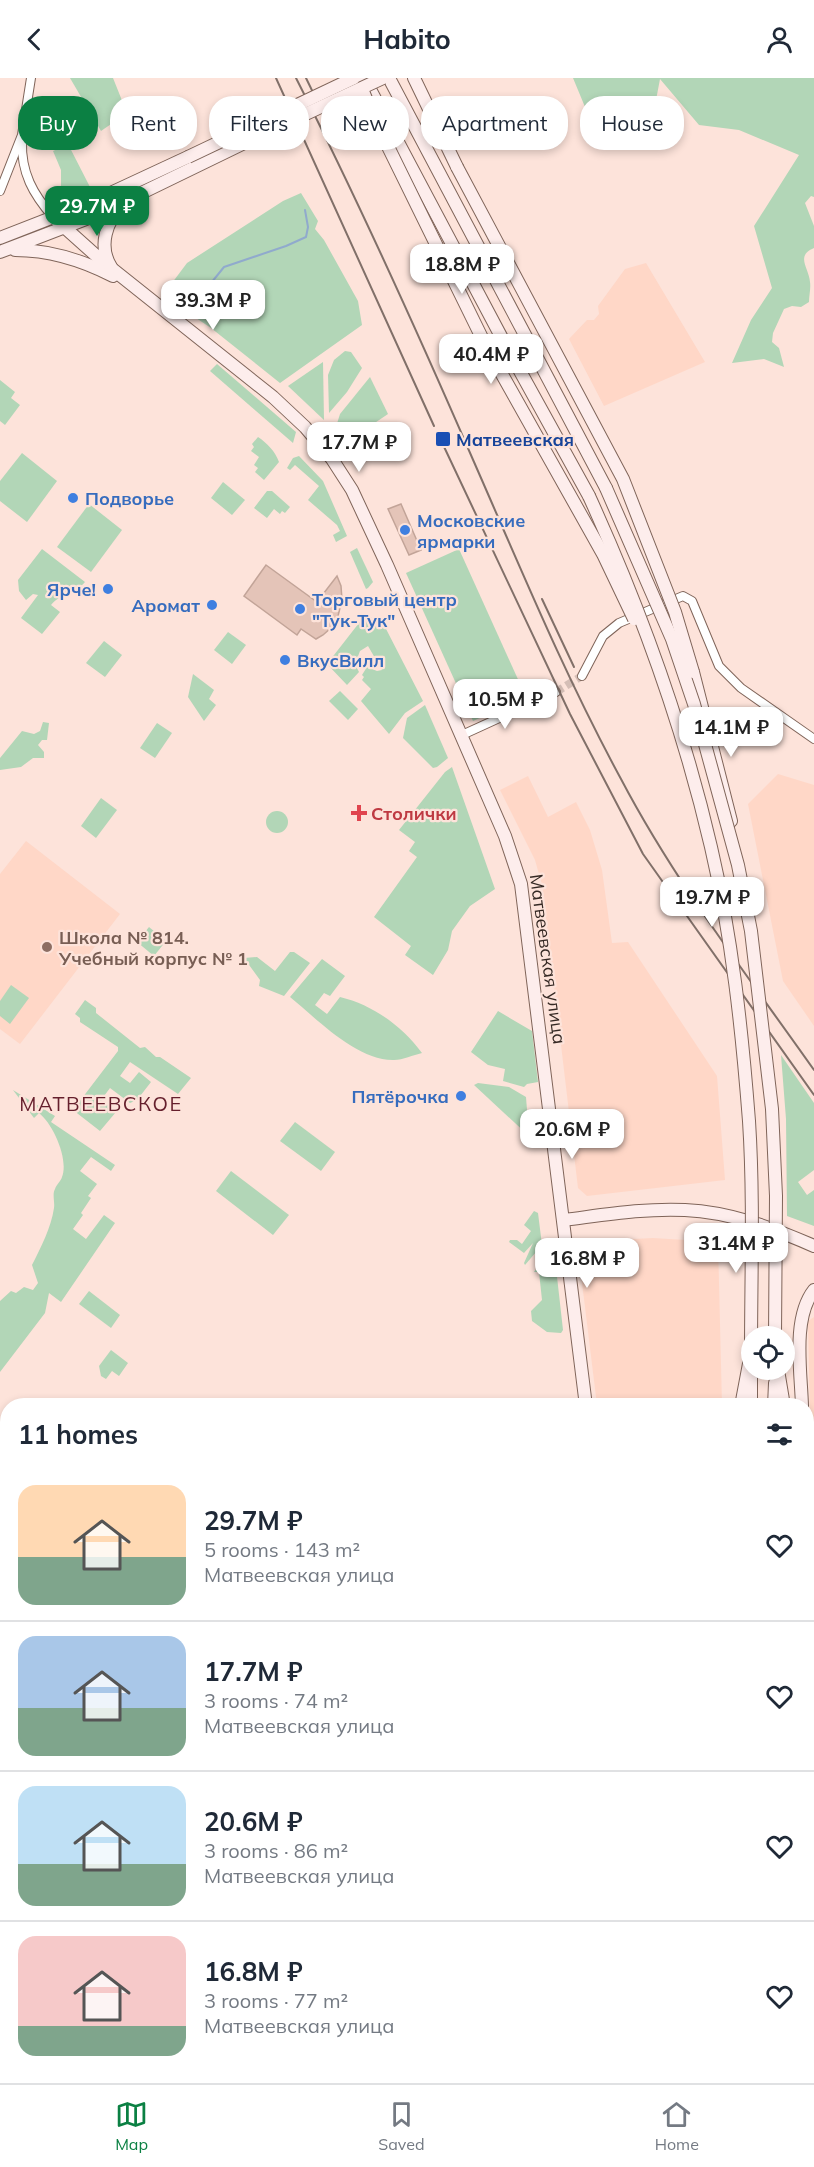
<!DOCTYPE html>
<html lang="en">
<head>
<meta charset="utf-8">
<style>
	body { margin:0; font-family:Mulish,sans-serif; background:#f6f6f7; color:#1f2937; height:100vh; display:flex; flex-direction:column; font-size:22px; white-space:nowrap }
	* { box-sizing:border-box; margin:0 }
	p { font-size:20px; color:#747a83 }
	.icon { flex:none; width:33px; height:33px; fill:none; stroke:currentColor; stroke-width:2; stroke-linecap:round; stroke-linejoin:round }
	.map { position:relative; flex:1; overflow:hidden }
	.side { position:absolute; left:0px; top:1320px; width:814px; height:686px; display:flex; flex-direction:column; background:#fff; border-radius:24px 24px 0 0; box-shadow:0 3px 9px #0003 }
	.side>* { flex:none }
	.hud { position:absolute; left:18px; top:18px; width:778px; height:54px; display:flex; gap:12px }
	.fabs { position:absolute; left:741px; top:1248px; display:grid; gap:12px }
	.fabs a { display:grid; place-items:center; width:54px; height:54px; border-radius:50%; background:#fff; box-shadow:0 3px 9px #0003; font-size:30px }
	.price { position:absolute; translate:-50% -51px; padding:0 14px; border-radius:12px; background:#fff; color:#222; font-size:20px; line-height:39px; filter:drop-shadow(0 2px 3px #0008) }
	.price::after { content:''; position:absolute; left:50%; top:36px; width:18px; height:14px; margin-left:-9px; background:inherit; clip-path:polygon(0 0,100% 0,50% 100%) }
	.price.active { background:#0b8043; color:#fff }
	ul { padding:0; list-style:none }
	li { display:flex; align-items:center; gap:18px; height:150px; padding:0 18px }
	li+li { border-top:2px solid #e0e1e3 }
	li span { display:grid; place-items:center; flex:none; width:168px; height:120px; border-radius:18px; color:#555 }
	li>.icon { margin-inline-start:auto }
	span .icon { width:72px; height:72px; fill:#fffc; stroke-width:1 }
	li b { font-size:26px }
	h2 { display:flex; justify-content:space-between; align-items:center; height:72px; padding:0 18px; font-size:26px }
	.tag { padding:0 21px; border-radius:24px; background:#fff; box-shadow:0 3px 9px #0003; font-size:21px; line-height:54px }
	.tag.active { background:#0b8043; color:#fff }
	header { display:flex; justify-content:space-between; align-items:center; height:78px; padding:0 18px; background:#fff; font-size:27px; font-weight:700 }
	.dock { display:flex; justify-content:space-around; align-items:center; height:84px; border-top:2px solid #e0e1e3; background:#fff; font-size:16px; color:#747a83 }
	.dock a { display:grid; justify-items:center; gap:3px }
	.dock .active { color:#0b8043 }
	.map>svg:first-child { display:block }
</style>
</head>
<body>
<header><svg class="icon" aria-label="back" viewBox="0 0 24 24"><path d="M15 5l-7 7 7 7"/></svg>Habito<svg class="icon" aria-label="person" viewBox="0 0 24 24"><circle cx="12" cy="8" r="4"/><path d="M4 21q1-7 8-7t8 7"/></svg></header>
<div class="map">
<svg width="814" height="2005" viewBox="0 0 814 2005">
	<rect width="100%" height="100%" fill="#fde3da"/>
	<g fill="#ffd7c7">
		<path d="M646,185L705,284L604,328L569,261L587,242H594L599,236L598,228L625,191Z"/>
		<path d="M778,696L814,707V948L783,903L748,726Z"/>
		<path d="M528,698L548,739L576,724L590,752L602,792L612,865L628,864L717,998L725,1102L587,1118L578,1110L542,807L535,782L500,712Z"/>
		<path d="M26,763L120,836L20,966L0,951V796Z"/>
		<path d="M653,1160L718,1164L722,1327H597L577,1164Z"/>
		<path d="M814,1239V1348L810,1342L808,1243Z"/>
		<path d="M0,1559L8,1565L7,1730L0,1724Z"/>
		<path d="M807,1910L814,1914V2005H802L791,1998H807Z"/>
	</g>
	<g fill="#b2d6b7">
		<path d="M70,0H113L127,35L101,53Z"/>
		<path d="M573,0H814V119L811,118L805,125L814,148V170C795,178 809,190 810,204C811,210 809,218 809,224L801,229L792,228L784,231L773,255L772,264L779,270L784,289L764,281L732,285L751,242L772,210L754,148L799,77L739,52L699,47L660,1L653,38C624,48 619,52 590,41Z"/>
		<path d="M68,66L90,109L76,121L67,118L61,108V92L53,73Z"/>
		<path d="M301,115L318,143L315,151L324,162L358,223L362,247L280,305L211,250L166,220L169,209L187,185L283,123Z"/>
		<path d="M345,273L351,274L362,290L347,314L329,335L328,297L334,282Z"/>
		<path d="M323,284L324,342L288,308Z"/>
		<path d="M217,286L296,354L293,365L210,293Z"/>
		<path d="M370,299L388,336L342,367L335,352L340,336Z"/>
		<path d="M0,302L15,314L11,320L20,327L5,347L0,343Z"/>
		<path d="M258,359C267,365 275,373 279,384L264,402L255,394L258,390L254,387L259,379L251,373L254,369L252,366Z"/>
		<path d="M22,375L57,403L27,444L0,423V403Z"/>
		<path d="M299,378L323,403L347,458L336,464L333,457L340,453L337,447L308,422L319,408L295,387L290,392L287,390L293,380Z"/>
		<path d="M223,404L245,422L232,437L211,420Z"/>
		<path d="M267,413H272L290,429L285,435L282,433L280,436L274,431L267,440L254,430Z"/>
		<path d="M89,426L122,452L91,494L57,469Z"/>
		<path d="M357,470L373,504L368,510L366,511L350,474Z"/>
		<path d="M42,471L85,504C74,517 62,514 51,527L60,534L42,556L21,540L38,517L33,516L26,522L19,513L18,502Z"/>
		<path d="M459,471L526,619L473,643L406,495Z"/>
		<path d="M366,536L371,539L378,549L384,547L423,623L405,635L389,656L361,623L371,611L362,602L364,599L362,597L367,589L377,593L382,592L368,568L360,573L355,586L359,594L347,607L327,586Z"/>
		<path d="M228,554L246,567L232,586L214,572Z"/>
		<path d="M104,563L122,577L105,599L86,585Z"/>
		<path d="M193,596L214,612L209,621L216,627L204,643L188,619Z"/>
		<path d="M340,613L358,631L348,642L329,623Z"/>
		<path d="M425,627L448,680L437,689L433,690L403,660L407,640Z"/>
		<path d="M43,644L49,645L47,662H42L38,667L44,674V680H33L21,689L0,692V680L22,653L34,656L40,653Z"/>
		<path d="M157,645L172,655L155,680L140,670Z"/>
		<path d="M452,689L495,811L470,828L452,853L448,872L433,897L405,877L411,868L374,839L417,779L409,773L415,764L399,752L445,694Z"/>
		<path d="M101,720L117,732L96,760L81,748Z"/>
		<circle cx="277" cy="744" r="11"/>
		<path d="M149,849L166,863L154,878L137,864Z"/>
		<path d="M290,874H294L310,885L284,918L259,908L260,902L244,880L257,879L275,893Z"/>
		<path d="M322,881L345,898L330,918L324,915L315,927L327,936L340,919C373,927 402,948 422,975C413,977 403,982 394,982C357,983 317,941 290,919Z"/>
		<path d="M11,907L29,920L10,946L0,938V923Z"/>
		<path d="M85,922L96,930V935L140,970L145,969L156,979H160L191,1000L178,1016L130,984L120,998L130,1005L139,994L151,1004L137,1022L130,1025L110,1010L101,1022L116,1034L100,1053L73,1032L118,973V969L80,944V940L75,936Z"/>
		<path d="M498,933L532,953L538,1004L527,1006L524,1009L503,1003L505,991L488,987L471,974Z"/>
		<path d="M781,977L814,1025V1092L798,1104L807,1117L814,1112V1148L787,1138L786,1041Z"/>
		<path d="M478,1005L509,1009L526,1019L529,1058L474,1007Z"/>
		<path d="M13,1012L55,1038L51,1044L115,1087L111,1093L91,1079L80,1093L97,1106L88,1118L91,1120L81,1135L83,1137L73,1151L86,1161L104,1137L115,1145L61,1224L49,1215L45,1235L0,1294V1223L11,1213L16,1215L24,1209L33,1212L38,1205L32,1187C41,1169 51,1150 54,1130C55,1124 52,1116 55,1111C56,1107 61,1103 62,1099C69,1081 53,1046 39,1035L34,1040Z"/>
		<path d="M295,1044L335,1074L321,1093L280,1063Z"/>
		<path d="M231,1093L289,1137L273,1157L216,1113Z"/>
		<path d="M534,1133L538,1135L542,1167L525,1187L524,1185L533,1165L524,1175L509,1164L510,1162H517L522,1166L531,1153L524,1147Z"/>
		<path d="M550,1171L554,1172L563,1252L561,1255L547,1254L532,1243L531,1233L542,1222L539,1194H534Z"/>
		<path d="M89,1213L120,1237L111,1250L79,1226Z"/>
		<path d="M111,1272L128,1285L119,1298L112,1293L106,1301L101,1298L99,1288Z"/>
		<path d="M0,1568L7,1598V1633L5,1636L0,1633Z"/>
		<path d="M516,1998H560L561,2005H512Z"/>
	</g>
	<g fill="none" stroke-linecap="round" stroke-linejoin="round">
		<path stroke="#90aacd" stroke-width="2" d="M203,215L224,189L286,168L306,159L308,149L305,132"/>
	</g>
	<g fill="#e4c4b8" stroke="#c2a498" stroke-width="1.5">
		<path d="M401,426L421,472L409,477L388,431Z"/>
		<path d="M266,487L317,524L337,498L341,508L342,522L338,538L332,549L323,557L316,561L301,551L297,557L244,518Z"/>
		<path d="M814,1929V1985L807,1996V1940Z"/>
	</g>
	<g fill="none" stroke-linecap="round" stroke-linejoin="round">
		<path stroke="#d5beb6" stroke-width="8" stroke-dasharray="8 4" stroke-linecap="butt" d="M556,614L582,598"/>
		<defs>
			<g id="street">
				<path d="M22,63C21,95 33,116 53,139"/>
				<path d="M0,113L22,57L31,0"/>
				<path d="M582,598L603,558L619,545L683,518L692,523L719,588L741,610L814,661"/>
				<path d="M462,657L556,614"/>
			</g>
			<g id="secondary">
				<path d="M364,0L504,264L589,418"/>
				<path d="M389,0L606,410"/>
				<path d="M414,0L457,89"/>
				<path d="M53,139L101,182L273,319L305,349L332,381L352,412L387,487L505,758L521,806L586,1328"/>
				<path d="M0,160L87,126L188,79"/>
				<path d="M15,172C50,172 82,182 113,198"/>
				<path d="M0,174L94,138L267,54"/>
				<path d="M111,189C98,168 106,143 123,127"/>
				<path d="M693,594L731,743"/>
				<path d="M564,1142C604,1137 644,1130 685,1132C730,1134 773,1150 814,1168"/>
				<path d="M778,1292L784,1328"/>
				<path d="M751,1300V1328"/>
				<path d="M741,1328L751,1275"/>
				<path d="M774,1328L775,1305"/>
				<path d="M802,1328C801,1293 792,1240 814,1212"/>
				<path d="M269,2005L277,1998"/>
				<path d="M611,2005L612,1998"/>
				<path d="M640,2005L641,1998"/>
				<path d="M660,2005L662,1998"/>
				<path d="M745,2005L746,1998"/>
			</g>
		</defs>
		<use href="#street" stroke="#7f6459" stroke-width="10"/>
		<use href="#secondary" stroke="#7f6459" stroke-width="14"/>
		<use href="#street" stroke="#fff" stroke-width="8"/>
		<use href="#secondary" stroke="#fdedec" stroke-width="12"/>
		<g stroke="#817069" stroke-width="2">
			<path d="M276,0L434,348"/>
			<path d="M296,0C360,126 418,255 474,384C521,491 565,598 621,701C675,804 747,897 814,992"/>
			<path d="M306,0L324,37"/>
			<path d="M438,356L570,636L643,776L814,1017"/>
			<path d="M542,521L574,589"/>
		</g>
		<defs>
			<g id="secondary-bridge">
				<path d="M362,11L374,40L485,266L603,476L634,541"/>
				<path d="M267,54L383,0"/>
				<path d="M188,79L354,0"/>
				<path d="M457,89L623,401L675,534L693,594"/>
				<path d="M606,410L672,561L694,626L738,787L751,853L772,1031L776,1118L775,1258"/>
				<path d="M589,418C640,530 683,648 711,769C732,859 742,952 749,1043C754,1120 751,1198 751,1275"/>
			</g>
		</defs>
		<use href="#secondary-bridge" stroke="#7f6459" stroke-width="14" stroke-linecap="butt"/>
		<use href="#secondary-bridge" stroke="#fdedec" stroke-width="12"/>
	</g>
	<rect fill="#1a4fb4" stroke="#fde3da" stroke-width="2" x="435" y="353" width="16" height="16" rx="3"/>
	<g fill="#3f7fe0" stroke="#fde3da" stroke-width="2">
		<circle cx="73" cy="420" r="6"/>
		<circle cx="405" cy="452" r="6"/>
		<circle cx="108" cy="511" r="6"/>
		<circle cx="212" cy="527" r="6"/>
		<circle cx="300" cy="531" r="6"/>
		<circle cx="285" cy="582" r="6"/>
		<circle cx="461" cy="1018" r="6"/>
	</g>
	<path fill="#e0444e" stroke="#fde3da" stroke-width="2" d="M356 726h6v6h6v6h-6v6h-6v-6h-6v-6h6z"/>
	<circle fill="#8d6e63" stroke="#fde3da" stroke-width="2" cx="47" cy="869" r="6"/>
	<g text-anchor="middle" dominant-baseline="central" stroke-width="4.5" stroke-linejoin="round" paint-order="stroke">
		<g font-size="18" font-weight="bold" fill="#164399" stroke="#fde3da" text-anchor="start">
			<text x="456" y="361">Матвеевская</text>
		</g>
		<g font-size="18" font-weight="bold" fill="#366cbe" stroke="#fde3da" text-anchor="start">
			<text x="85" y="420">Подворье</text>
			<text x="417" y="442">Московские<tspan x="417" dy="21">ярмарки</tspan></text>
			<text x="96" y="511" text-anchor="end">Ярче!</text>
			<text x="312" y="521">Торговый центр<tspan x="312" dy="21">"Тук-Тук"</tspan></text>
			<text x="200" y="527" text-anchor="end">Аромат</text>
			<text x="297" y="582">ВкусВилл</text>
			<text x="449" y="1018" text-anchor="end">Пятёрочка</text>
		</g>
		<g font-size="18" font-weight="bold" fill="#be3a42" stroke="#fde3da" text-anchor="start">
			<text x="371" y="735">Столички</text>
		</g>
		<g font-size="18" font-weight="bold" fill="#785e54" stroke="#fde3da" text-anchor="start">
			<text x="59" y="859">Школа № 814.<tspan x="59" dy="21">Учебный корпус № 1</tspan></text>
		</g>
		<g font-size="18" fill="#352924" stroke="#fde3da">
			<text transform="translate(548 881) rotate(82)">Матвеевская улица</text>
		</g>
		<g font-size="20" letter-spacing="1.5" fill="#651f2c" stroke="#fde3da">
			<text x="101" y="1025">МАТВЕЕВСКОЕ</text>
		</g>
	</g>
</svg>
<div class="fabs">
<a><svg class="icon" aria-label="locate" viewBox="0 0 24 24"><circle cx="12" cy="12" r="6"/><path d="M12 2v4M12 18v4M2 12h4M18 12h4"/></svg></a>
</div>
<b class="price active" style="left:97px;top:159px">29.7M ₽</b>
<b class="price" style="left:462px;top:217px">18.8M ₽</b>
<b class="price" style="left:213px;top:253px">39.3M ₽</b>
<b class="price" style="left:491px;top:307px">40.4M ₽</b>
<b class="price" style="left:359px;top:395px">17.7M ₽</b>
<b class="price" style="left:505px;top:652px">10.5M ₽</b>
<b class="price" style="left:731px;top:680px">14.1M ₽</b>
<b class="price" style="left:712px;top:850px">19.7M ₽</b>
<b class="price" style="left:572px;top:1082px">20.6M ₽</b>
<b class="price" style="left:736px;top:1196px">31.4M ₽</b>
<b class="price" style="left:587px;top:1211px">16.8M ₽</b>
<div class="hud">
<a class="tag active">Buy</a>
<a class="tag">Rent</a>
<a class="tag">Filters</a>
<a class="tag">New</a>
<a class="tag">Apartment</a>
<a class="tag">House</a>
</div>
<section class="side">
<h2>11 homes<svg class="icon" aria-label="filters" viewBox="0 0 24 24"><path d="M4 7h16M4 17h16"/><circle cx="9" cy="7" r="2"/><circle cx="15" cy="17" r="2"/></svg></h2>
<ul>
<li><span style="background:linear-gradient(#ffd9b3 60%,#7fa58c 0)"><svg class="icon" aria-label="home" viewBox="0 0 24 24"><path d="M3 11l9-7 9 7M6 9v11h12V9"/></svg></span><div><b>29.7M ₽</b><p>5 rooms · 143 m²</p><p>Матвеевская улица</p></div><svg class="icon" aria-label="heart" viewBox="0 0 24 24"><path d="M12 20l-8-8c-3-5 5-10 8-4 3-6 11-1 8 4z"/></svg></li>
<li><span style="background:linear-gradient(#a9c7e8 60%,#7fa58c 0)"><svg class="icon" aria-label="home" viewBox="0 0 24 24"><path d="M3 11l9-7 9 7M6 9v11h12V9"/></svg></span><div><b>17.7M ₽</b><p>3 rooms · 74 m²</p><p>Матвеевская улица</p></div><svg class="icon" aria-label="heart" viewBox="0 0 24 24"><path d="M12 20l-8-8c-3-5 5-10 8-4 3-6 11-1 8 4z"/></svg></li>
<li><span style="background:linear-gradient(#bfe0f5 65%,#7fa58c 0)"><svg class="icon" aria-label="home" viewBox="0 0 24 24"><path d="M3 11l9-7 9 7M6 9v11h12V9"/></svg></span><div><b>20.6M ₽</b><p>3 rooms · 86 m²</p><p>Матвеевская улица</p></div><svg class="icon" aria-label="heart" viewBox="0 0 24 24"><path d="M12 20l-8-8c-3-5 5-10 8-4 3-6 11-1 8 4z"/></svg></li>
<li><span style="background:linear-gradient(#f6c9c9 75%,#7fa58c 0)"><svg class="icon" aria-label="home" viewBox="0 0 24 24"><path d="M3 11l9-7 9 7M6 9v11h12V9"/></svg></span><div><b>16.8M ₽</b><p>3 rooms · 77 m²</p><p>Матвеевская улица</p></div><svg class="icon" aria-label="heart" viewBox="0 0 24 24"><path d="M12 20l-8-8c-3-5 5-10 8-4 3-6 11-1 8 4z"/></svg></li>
</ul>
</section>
</div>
<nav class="dock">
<a class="active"><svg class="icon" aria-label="map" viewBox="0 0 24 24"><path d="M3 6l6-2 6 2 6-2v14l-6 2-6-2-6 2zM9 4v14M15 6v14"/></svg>Map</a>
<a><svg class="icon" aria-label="saved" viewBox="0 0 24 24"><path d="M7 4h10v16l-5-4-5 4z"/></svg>Saved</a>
<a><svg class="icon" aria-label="home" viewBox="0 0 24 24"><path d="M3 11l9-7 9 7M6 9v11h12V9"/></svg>Home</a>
</nav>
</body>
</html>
